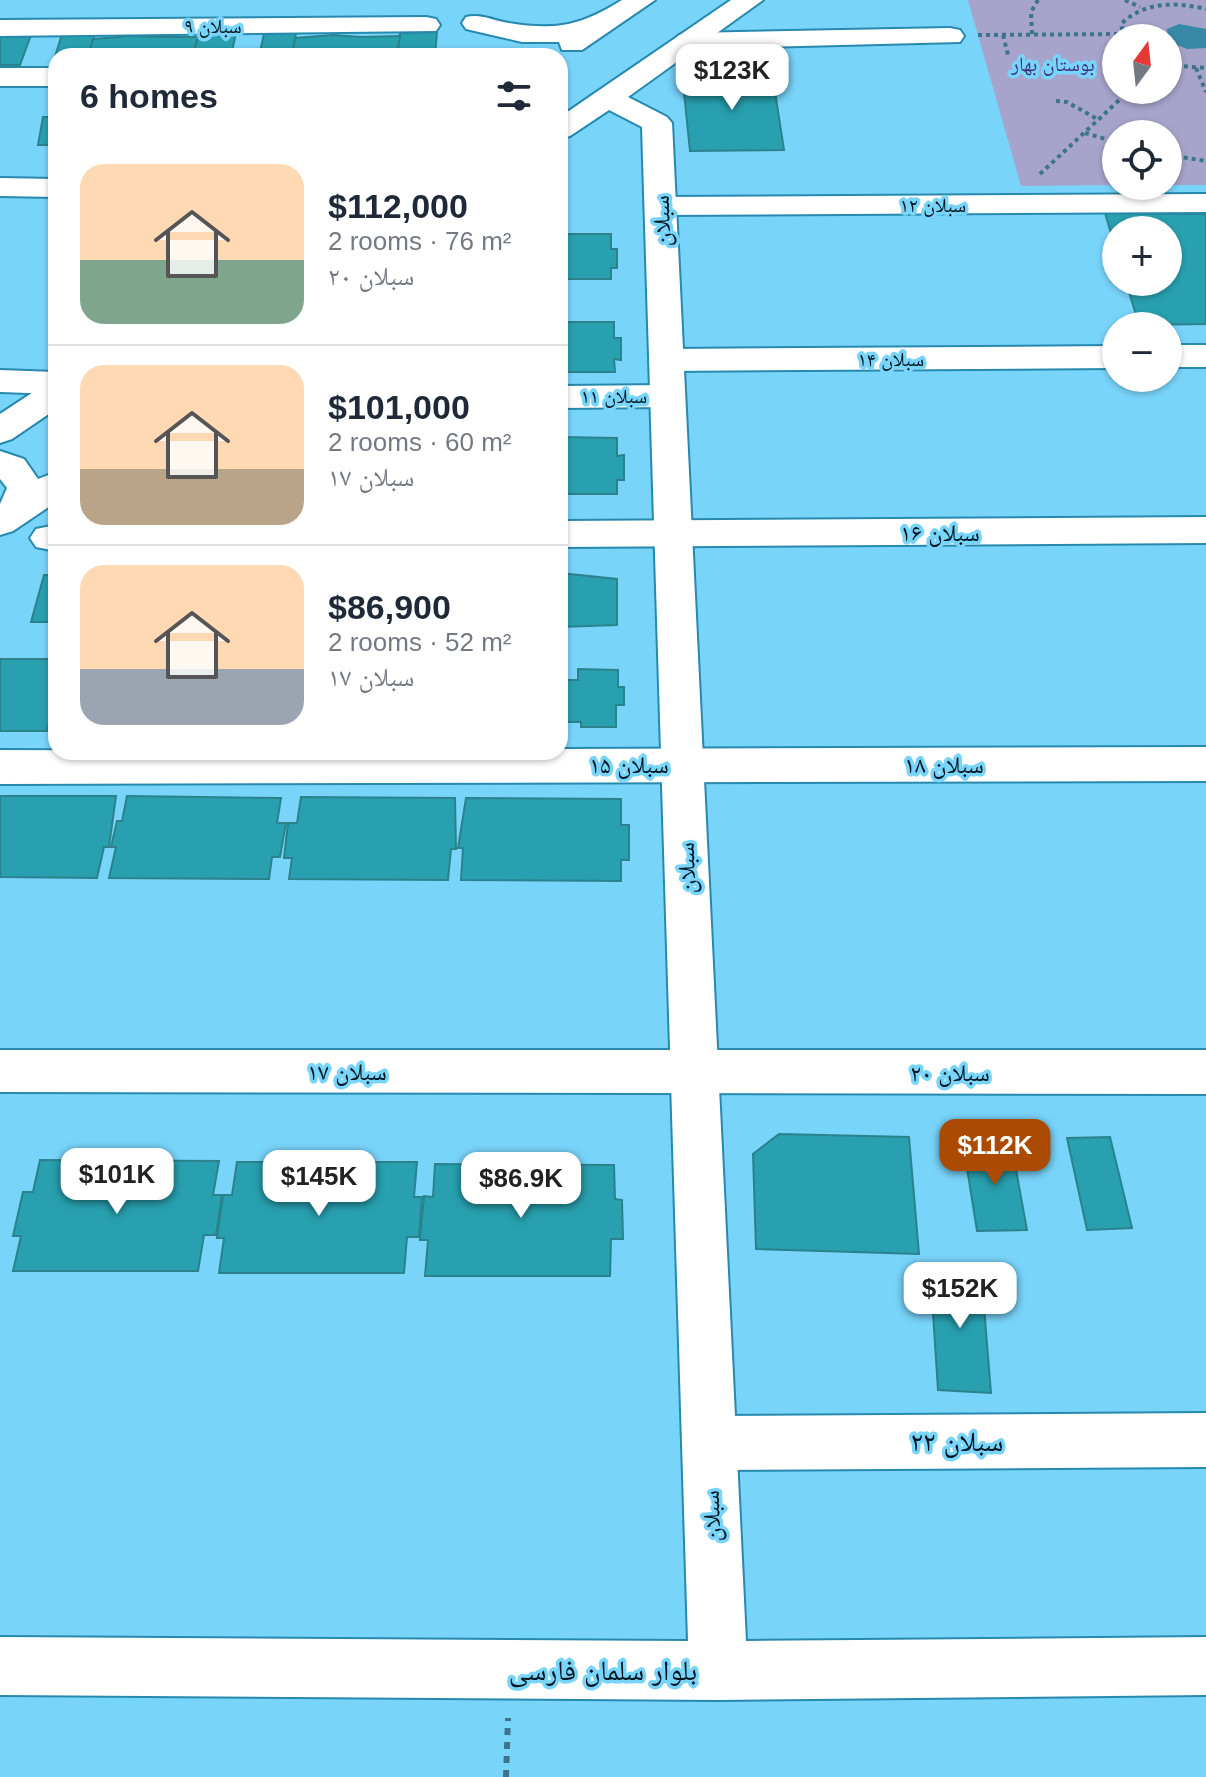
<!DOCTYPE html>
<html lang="en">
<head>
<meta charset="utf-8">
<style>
	body { margin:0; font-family:Arial,"Noto Naskh Arabic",sans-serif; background:#f6f6f7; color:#1f2937; height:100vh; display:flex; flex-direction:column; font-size:30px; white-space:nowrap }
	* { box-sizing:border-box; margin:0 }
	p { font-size:26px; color:#747a83 }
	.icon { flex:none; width:44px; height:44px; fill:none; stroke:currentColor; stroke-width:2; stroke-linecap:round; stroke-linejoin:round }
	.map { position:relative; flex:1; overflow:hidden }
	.details { position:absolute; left:48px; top:48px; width:520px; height:712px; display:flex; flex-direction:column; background:#fff; border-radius:24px; box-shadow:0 2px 6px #0004 }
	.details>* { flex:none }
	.needle { width:52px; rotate:15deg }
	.fabs { position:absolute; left:1102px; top:24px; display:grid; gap:16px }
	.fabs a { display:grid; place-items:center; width:80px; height:80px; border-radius:50%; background:#fff; box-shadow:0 2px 6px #0004; font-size:40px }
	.price { position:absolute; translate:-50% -68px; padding:0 18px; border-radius:16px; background:#fff; color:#222; font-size:26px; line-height:52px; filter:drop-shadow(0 2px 4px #0008) }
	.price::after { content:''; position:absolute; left:50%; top:48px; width:24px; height:18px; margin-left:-12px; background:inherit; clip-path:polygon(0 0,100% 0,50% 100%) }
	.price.current { background:#ab4b03; color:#fff }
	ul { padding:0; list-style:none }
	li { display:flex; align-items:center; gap:24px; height:200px; padding:0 32px }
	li+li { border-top:2px solid #e0e1e3 }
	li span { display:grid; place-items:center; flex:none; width:224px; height:160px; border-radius:24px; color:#555 }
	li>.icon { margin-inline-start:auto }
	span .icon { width:96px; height:96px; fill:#fffc; stroke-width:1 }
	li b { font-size:34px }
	h2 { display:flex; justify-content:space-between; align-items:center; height:96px; padding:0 32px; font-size:34px }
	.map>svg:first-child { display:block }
</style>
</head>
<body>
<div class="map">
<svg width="1206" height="1777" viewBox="0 0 1206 1777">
	<rect width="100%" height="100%" fill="#79d4fa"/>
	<path fill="#a6a4ca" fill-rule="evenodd" d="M968,0H1206V185H1168V134H1116V185L1021,186ZM1116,38H1168V90H1116Z"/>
	<path fill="#3888a7" d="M1179,24L1206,29V48L1187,49L1168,41L1167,29Z"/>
	<g fill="#28a0af" stroke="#2b828d" stroke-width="2">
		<path d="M437,32L435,56H397L400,33Z"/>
		<path d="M236,33L231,56H192L199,34Z"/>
		<path d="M296,33L292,56H259L264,34Z"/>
		<path d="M62,34H95L88,56H56V63H53Z"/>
		<path d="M0,35H31L20,65H0Z"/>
		<path d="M333,35L362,37L400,36L397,56H292L295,38Z"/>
		<path d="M131,36L160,37H198L192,56H88L93,39Z"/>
		<path d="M772,72L784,150L690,151L682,73Z"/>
		<path d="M53,105L56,145H38L43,117H50Z"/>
		<path d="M1105,213L1206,214V324L1139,325L1126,282H1168V230H1116V250Z"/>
		<path d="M560,234H611V249H617V268H611V279H560Z"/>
		<path d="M560,322H614V338H621V360L614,359L615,372H560Z"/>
		<path d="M560,437L617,438V456L624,455V480H617V494H560Z"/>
		<path d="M560,573L617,579V625L560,627Z"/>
		<path d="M44,575H56V627H50L52,622H31Z"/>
		<path d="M0,659H56V712H52L47,731H0Z"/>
		<path d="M578,669L618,670V687H624V705H616V727H581V722H560V680H578Z"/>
		<path d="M0,796H116L109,847H104L97,878L0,877Z"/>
		<path d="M127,796L281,798L277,823H286L280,857H272L269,879L109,878L116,847H111L117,821H122Z"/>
		<path d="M301,797L455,798L456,849H451L448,880L289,879L292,858H284L288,823H297Z"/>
		<path d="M466,798L621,799V825H629V860H621V881L461,880L463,848H458Z"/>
		<path d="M779,1134L909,1137L919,1254L756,1249L753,1154Z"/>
		<path d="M1110,1137L1132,1228L1087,1230L1067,1138Z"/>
		<path d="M1011,1142L1027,1230L977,1231L963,1143Z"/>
		<path d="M40,1160L219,1161L213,1195H222L216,1235H204L198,1271H13L21,1236H13L23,1192H33Z"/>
		<path d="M237,1162H417L414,1197H422L419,1237H407L404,1273H219L224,1238H217L223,1195H232Z"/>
		<path d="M435,1164L614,1165L615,1199L622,1200L623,1239H611L610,1276H425L428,1240H420L424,1196L433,1197Z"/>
		<path d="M930,1267L981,1270L991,1393L938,1390Z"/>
	</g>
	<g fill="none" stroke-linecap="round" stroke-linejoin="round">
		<defs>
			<g id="street">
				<path d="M426,17L436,19L440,25L436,31L0,36V20Z"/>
				<path d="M950,28L960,30L964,36L960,42L689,49L679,47L675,41L679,35L689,33Z"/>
				<rect x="0" y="68" width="56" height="18"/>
				<path d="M0,178L56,179V197L0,196Z"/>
				<path d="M1206,194V212L661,215L650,213L646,206L650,199L661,197Z"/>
				<rect x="1168" y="345" width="38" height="22"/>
				<path d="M1116,346V368L667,371L655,368L650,360L655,352L667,349Z"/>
				<path d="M0,370L56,372V394L0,392Z"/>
				<path d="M668,385L680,388L685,396L680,404L668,407L560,408V386Z"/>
				<path d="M1206,517V543L560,547V521Z"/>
				<path d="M56,525V551L36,547L30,538L36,529Z"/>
				<path d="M1206,747V781L0,784V750L560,752V749Z"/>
				<path d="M0,1050H1206V1094L0,1092Z"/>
				<path d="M1206,1413V1467L709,1470L690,1462L682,1443L690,1424L709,1416Z"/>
			</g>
			<g id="secondary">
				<path d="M622,0H655L582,50H562L559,42H522L466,29L462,23L466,17C481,13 494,21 509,23C557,31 582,25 622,0Z"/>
				<path d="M731,0H763L628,97L667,117L672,123L746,1641L1206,1637V1695L718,1700L0,1695V1637L688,1641L642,127L609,110L570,136L560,139V117Z"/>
				<path d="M56,382V409L12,439L0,443V414L44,385Z"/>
				<path d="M0,451L24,459L38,479L56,472V502L13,531L0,535V504L7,488L0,479Z"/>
			</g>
		</defs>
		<use href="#street" stroke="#2689ad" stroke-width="4"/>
		<use href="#secondary" stroke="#2689ad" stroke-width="4"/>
		<g stroke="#3c748c" stroke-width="4" stroke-dasharray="4 4" stroke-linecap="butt">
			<path d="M1125,0L1140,7"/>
			<path d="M1032,34L1031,12L1038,0"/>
			<path d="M978,35L1121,34"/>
			<path d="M1003,35L1008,55"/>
			<path d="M1124,38L1121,24C1145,1 1175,2 1206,9"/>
			<path d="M1168,65L1206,68"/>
			<path d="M1196,68L1206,92"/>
			<path d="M1056,101L1067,102L1099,120"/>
			<path d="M1085,133L1116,142"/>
			<path d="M1168,155L1206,161"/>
			<path d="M1040,174L1130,90"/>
		</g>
		<path stroke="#3c748c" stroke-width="6" stroke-dasharray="7 7" stroke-linecap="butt" d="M506,1777L508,1718"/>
		<use href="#street" fill="#fff" fill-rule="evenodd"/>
		<use href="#secondary" fill="#fff" fill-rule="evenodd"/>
	</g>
	<g text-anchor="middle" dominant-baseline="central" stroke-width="7" stroke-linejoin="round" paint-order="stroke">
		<g font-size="20" fill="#00151f" stroke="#79d4fa">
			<text x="213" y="26">سبلان ۹</text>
			<text x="933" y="205">سبلان ۱۲</text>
			<text x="891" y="359">سبلان ۱۴</text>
			<text x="614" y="396">سبلان ۱۱</text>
		</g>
		<g font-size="20" fill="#3d2f79" stroke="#79d4fa">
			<text x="1053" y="64">بوستان بهار</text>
		</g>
		<g font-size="24" fill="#00151f" stroke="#79d4fa">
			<text transform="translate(661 221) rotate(-92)">سبلان</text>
			<text x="940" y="532">سبلان ۱۶</text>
			<text x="629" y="764">سبلان ۱۵</text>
			<text x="944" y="764">سبلان ۱۸</text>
			<text transform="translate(686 868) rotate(-92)">سبلان</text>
			<text x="347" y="1071">سبلان ۱۷</text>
			<text x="950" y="1072">سبلان ۲۰</text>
			<text transform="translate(711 1516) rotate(-92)">سبلان</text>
		</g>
		<g font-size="28" fill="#00151f" stroke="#79d4fa">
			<text x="957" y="1441">سبلان ۲۲</text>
			<text x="603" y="1670">بلوار سلمان فارسی</text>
		</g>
	</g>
</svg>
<div class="fabs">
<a><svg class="needle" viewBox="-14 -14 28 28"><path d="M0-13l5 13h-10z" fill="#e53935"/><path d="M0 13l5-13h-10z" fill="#747a83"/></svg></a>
<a><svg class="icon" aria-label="locate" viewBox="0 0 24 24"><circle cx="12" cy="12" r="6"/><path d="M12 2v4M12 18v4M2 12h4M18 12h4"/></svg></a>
<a>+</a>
<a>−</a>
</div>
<b class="price" style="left:732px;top:112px">$123K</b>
<b class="price current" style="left:995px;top:1187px">$112K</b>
<b class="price" style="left:117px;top:1216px">$101K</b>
<b class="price" style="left:319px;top:1218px">$145K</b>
<b class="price" style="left:521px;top:1220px">$86.9K</b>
<b class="price" style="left:960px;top:1330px">$152K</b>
<section class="details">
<h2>6 homes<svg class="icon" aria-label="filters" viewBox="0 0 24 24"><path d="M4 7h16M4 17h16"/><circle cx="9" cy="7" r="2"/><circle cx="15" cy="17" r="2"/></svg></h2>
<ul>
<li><span style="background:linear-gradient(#ffd9b3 60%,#7fa58c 0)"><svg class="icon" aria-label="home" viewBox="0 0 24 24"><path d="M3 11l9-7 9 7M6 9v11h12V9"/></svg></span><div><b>$112,000</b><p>2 rooms · 76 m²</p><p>سبلان ۲۰</p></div></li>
<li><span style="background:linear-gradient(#ffd9b3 65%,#b9a48a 0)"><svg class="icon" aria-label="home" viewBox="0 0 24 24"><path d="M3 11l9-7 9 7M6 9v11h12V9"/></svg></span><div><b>$101,000</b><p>2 rooms · 60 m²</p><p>سبلان ۱۷</p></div></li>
<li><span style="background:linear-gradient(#ffd9b3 65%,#9aa5b1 0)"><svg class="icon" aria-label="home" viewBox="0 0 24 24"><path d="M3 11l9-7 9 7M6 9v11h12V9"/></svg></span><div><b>$86,900</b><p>2 rooms · 52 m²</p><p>سبلان ۱۷</p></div></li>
</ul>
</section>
</div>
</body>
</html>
